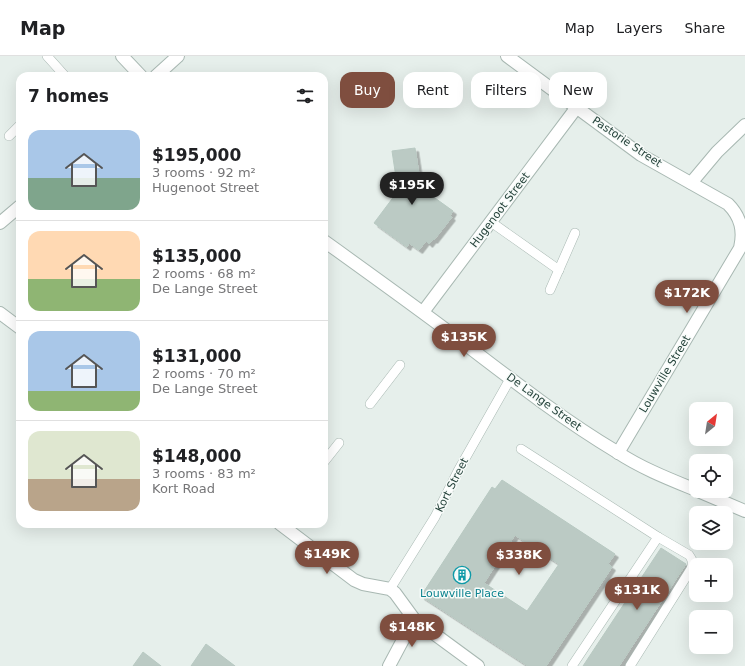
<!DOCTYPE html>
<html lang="en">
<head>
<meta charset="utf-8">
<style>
	body { margin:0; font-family:"DejaVu Sans",sans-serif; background:#f2f2f2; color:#202124; height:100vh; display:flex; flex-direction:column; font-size:15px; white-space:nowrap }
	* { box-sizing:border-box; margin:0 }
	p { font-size:13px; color:#757577 }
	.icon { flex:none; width:22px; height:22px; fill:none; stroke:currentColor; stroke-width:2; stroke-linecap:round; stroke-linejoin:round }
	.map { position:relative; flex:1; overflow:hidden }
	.details { position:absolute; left:16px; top:16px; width:312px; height:456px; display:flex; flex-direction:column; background:#fff; border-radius:12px; box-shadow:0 4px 16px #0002 }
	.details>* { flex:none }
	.guide { position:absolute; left:340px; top:16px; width:345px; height:36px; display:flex; gap:8px }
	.needle { width:26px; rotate:30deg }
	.controls { position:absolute; left:689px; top:346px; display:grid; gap:8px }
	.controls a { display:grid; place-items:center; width:44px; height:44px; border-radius:8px; background:#fff; box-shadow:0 4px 16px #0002; font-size:20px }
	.price { position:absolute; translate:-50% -34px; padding:0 9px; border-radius:14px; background:#7f4e3f; color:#fff; font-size:13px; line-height:26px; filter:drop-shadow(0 1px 2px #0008) }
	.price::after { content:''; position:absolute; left:50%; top:24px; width:12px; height:9px; margin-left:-6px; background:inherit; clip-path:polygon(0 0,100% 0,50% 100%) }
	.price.active { background:#222; color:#fff }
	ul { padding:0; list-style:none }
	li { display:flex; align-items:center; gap:12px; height:100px; padding:0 12px }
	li+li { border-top:1px solid #e0e0e0 }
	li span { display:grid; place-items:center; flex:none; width:112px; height:80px; border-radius:12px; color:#555 }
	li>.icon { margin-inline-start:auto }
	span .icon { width:48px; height:48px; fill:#fffc; stroke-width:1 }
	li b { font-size:17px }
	h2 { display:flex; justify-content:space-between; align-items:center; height:48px; padding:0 12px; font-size:17px }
	.tag { padding:0 14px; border-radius:12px; background:#fff; box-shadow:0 4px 16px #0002; font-size:14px; line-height:36px }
	.tag.active { background:#7f4e3f; color:#fff }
	header { display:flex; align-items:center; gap:24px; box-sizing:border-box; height:56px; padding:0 20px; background:#fff; border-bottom:1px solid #e0e0e0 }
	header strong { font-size:19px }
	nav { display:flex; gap:22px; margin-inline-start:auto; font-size:14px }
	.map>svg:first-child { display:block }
</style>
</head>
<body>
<header>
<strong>Map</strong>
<nav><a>Map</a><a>Layers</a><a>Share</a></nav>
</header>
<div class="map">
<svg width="745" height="610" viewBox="0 0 745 610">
	<defs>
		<filter id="shadow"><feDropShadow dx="3.5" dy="3.5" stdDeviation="0" flood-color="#0004"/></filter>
	</defs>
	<rect width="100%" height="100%" fill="#e6efeb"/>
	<g fill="#bbcac4" stroke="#b8c9c2" fill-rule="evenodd" filter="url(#shadow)">
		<path d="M415,92L421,132L453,155L450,160L452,161L434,184L433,183L429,188L426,185L419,194L409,187L407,191L374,167L398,135L392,95Z"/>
		<path d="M502,424L615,498L608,508L612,511L546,610H528L421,540L492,431L495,433ZM515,479L559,508L527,555L484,527Z"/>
		<path d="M661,492L686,508L619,610H583Z"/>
		<path d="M206,588L235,610H191Z"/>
		<path d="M143,596L161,610H133Z"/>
	</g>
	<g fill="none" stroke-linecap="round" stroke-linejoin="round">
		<defs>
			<g id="service">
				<path d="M47,0L65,20"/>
				<path d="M9,80L20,69"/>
				<path d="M491,166L559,214"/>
				<path d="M550,234L575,177"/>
				<path d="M370,348L400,309"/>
				<path d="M521,393L658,481L689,499C693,504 693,507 691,513L630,610"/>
				<path d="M324,406L339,387"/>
				<path d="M390,533L435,461L458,415L510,323"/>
				<path d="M572,610L658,481"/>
			</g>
			<g id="minor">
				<path d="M122,0L141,20"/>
				<path d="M507,0L641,99L728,148C741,161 744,175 740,192L618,397"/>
				<path d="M156,20L178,0"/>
				<path d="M691,127L717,96L745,69"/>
				<path d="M0,167L20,150"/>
				<path d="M324,185C370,218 416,251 461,285C512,324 562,363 617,396C641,412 669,423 696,434"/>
				<path d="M423,256L577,51"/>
				<path d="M0,257L20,272"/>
				<path d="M698,435L745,455"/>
				<path d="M280,468L354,524L363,528L390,533L395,537L414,563L478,610"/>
				<path d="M389,610L414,563"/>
			</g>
		</defs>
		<use href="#service" stroke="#a8b8b2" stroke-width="10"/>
		<use href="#minor" stroke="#a8b8b2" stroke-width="14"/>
		<use href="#service" stroke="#fff" stroke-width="9"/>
		<use href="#minor" stroke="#fff" stroke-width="12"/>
	</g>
	<defs>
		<symbol id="building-ring" viewBox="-11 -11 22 22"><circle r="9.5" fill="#f7fbf9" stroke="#0f9aa8" stroke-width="1.5"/><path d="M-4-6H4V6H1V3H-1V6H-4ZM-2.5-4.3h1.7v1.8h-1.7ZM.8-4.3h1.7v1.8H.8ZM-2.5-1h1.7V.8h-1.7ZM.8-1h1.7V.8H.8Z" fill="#0f9aa8"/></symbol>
	</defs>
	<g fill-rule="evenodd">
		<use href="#building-ring" x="452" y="509" width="20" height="20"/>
	</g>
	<g text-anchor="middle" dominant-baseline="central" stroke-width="3" stroke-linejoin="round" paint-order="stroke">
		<g font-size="11" fill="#24423a" stroke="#f7fbf9">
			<text transform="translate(627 86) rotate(34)">Pastorie Street</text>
			<text transform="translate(500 154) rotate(-53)">Hugenoot Street</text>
			<text transform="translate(665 318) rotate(-59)">Louwville Street</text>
			<text transform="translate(544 346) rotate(36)">De Lange Street</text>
			<text transform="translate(452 429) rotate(-63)">Kort Street</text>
		</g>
		<g font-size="11" fill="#0d838f" stroke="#f7fbf9">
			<text x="462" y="537">Louwville Place</text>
		</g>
	</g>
</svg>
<div class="controls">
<a><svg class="needle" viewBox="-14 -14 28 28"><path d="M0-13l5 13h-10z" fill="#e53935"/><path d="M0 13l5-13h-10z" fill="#757577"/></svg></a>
<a><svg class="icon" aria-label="locate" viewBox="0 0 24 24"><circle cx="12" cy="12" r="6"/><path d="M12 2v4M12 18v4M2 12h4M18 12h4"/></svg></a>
<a><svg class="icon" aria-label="layers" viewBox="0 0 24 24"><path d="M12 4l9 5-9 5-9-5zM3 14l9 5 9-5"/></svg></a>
<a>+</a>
<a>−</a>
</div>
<b class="price active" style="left:412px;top:150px">$195K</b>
<b class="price" style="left:687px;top:258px">$172K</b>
<b class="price" style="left:464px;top:302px">$135K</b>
<b class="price" style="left:327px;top:519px">$149K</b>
<b class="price" style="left:519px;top:520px">$338K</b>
<b class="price" style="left:637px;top:555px">$131K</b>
<b class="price" style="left:412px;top:592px">$148K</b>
<div class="guide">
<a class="tag active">Buy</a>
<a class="tag">Rent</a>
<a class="tag">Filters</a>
<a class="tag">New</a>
</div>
<section class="details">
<h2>7 homes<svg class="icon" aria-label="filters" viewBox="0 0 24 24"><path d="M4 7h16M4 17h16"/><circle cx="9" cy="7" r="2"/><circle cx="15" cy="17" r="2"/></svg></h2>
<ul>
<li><span style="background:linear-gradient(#a9c7e8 60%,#7fa58c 0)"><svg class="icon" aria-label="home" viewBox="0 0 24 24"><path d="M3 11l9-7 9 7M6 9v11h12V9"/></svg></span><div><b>$195,000</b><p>3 rooms · 92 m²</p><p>Hugenoot Street</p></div></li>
<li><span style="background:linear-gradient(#ffd9b3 60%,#8fb573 0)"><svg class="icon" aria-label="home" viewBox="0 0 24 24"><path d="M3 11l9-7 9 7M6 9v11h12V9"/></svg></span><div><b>$135,000</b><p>2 rooms · 68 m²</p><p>De Lange Street</p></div></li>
<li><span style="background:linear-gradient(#a9c7e8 75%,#8fb573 0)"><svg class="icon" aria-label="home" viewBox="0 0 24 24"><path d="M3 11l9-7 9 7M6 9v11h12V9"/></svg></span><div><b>$131,000</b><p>2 rooms · 70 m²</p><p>De Lange Street</p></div></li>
<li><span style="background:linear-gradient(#dfe7d0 60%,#b9a48a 0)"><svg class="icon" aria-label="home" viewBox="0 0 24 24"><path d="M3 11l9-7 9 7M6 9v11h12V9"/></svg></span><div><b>$148,000</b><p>3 rooms · 83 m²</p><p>Kort Road</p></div></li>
</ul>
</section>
</div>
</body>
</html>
